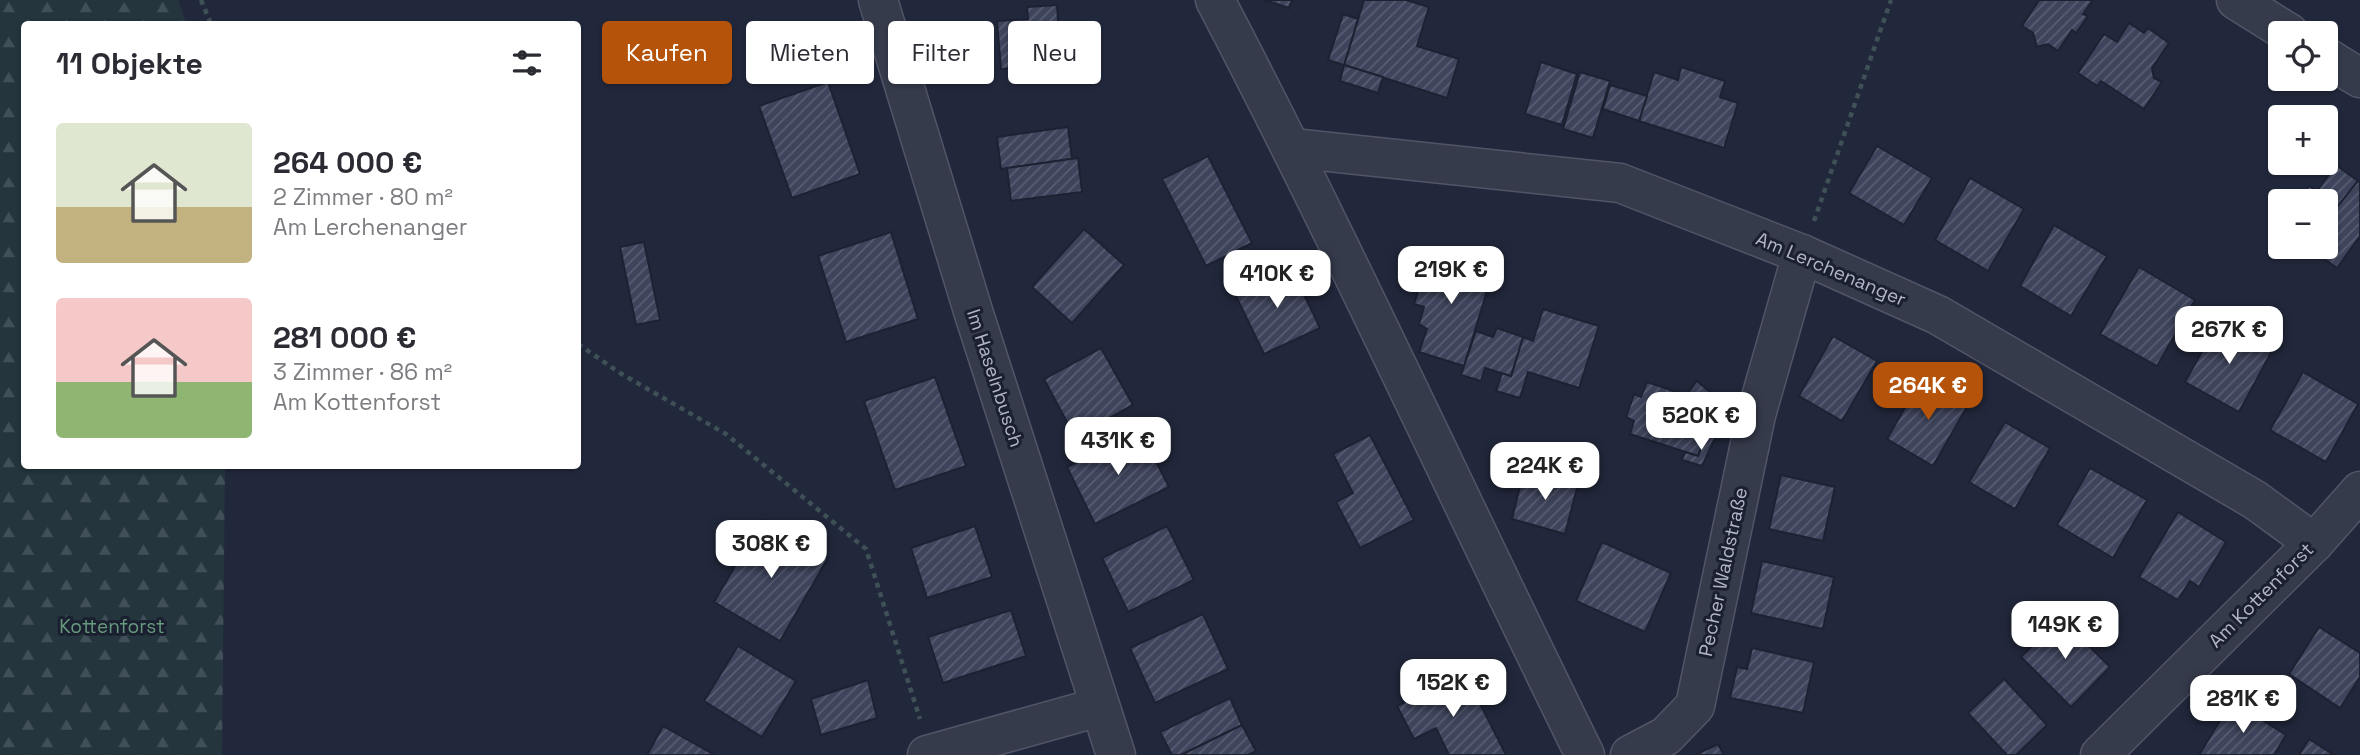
<!DOCTYPE html>
<html lang="de">
<head>
<meta charset="utf-8">
<style>
	body { margin:0; font-family:"Space Grotesk",sans-serif; background:#f7f7f7; color:#2b2b33; height:100vh; display:flex; flex-direction:column; font-size:26px; white-space:nowrap }
	* { box-sizing:border-box; margin:0 }
	p { font-size:23px; color:#7c7c81 }
	.icon { flex:none; width:38px; height:38px; fill:none; stroke:currentColor; stroke-width:2; stroke-linecap:round; stroke-linejoin:round }
	.map { position:relative; flex:1; overflow:hidden }
	.drawer { position:absolute; left:21px; top:21px; width:560px; height:448px; display:flex; flex-direction:column; background:#fff; border-radius:7px; box-shadow:0 2px 5px #0004 }
	.drawer>* { flex:none }
	.top-card { position:absolute; left:602px; top:21px; width:665px; height:63px; display:flex; gap:14px }
	.fabs { position:absolute; left:2268px; top:21px; display:grid; gap:14px }
	.fabs a { display:grid; place-items:center; width:70px; height:70px; border-radius:7px; background:#fff; box-shadow:0 2px 5px #0004; font-size:35px }
	.price { position:absolute; translate:-50% -60px; padding:0 16px; border-radius:14px; background:#fff; color:#222; font-size:23px; line-height:46px; filter:drop-shadow(0 2px 4px #0008) }
	.price::after { content:''; position:absolute; left:50%; top:42px; width:21px; height:16px; margin-left:-10px; background:inherit; clip-path:polygon(0 0,100% 0,50% 100%) }
	.price.current { background:#b45309; color:#fff }
	ul { padding:0; list-style:none }
	li { display:flex; align-items:center; gap:21px; height:175px; padding:0 35px }
	li span { display:grid; place-items:center; flex:none; width:196px; height:140px; border-radius:7px; color:#555 }
	li>.icon { margin-inline-start:auto }
	span .icon { width:84px; height:84px; fill:#fffc; stroke-width:1 }
	li b { font-size:30px }
	h2 { display:flex; justify-content:space-between; align-items:center; height:84px; padding:0 35px; font-size:30px }
	.tag { padding:0 24px; border-radius:7px; background:#fff; box-shadow:0 2px 5px #0004; font-size:24px; line-height:63px }
	.tag.current { background:#b45309; color:#fff }
	.map>svg:first-child { display:block }
</style>
</head>
<body>
<div class="map">
<svg width="2360" height="755" viewBox="0 0 2360 755">
	<defs>
		<pattern id="forest-firs" width="22" height="20" patternUnits="userSpaceOnUse" patternTransform="scale(1.75)"><rect width="22" height="20" fill="#24353d"/><path d="M5 1l3.5 6h-7zM16 11l3.5 6h-7z" fill="#415058"/></pattern>
		<pattern id="building-hatch" width="6" height="6" patternUnits="userSpaceOnUse" patternTransform="scale(1.75)"><rect width="6" height="6" fill="#3e445c"/><path d="M-1 1l2-2M0 6l6-6M5 7l2-2" fill="none" stroke="#585d72"/></pattern>
	</defs>
	<rect width="100%" height="100%" fill="#22283c"/>
	<path fill="url(#forest-firs)" d="M0,0H178L187,24H24V466H225L222,755H0Z"/>
	<g fill="url(#building-hatch)" stroke="#1d2233" stroke-width="2">
		<path d="M1264,0H1292L1289,8Z"/>
		<path d="M1364,0H1406L1429,7L1417,46L1459,59L1447,98L1344,65Z"/>
		<path d="M2039,0H2093L2083,14L2088,16L2076,33L2072,30L2058,51L2048,44L2037,47L2033,33L2022,26Z"/>
		<path d="M1057,5L1061,65L1001,69L997,21L1028,19L1027,7Z"/>
		<path d="M1343,14L1358,19L1344,65L1328,60Z"/>
		<path d="M2129,23L2144,33L2148,28L2169,43L2152,68L2154,78L2162,82L2144,109L2101,81L2097,86L2078,73L2104,34L2117,42Z"/>
		<path d="M1541,62L1577,74L1562,125L1525,114Z"/>
		<path d="M1344,65L1383,77L1378,93L1340,81Z"/>
		<path d="M1681,67L1725,81L1720,97L1738,103L1724,148L1639,121L1654,72L1678,80Z"/>
		<path d="M1580,72L1610,81L1593,138L1563,129Z"/>
		<path d="M828,82L860,174L792,198L759,106Z"/>
		<path d="M1610,85L1647,96L1639,121L1603,109Z"/>
		<path d="M1068,127L1072,159L1001,169L997,137Z"/>
		<path d="M1877,146L1932,178L1904,225L1849,193Z"/>
		<path d="M1208,156L1252,243L1206,266L1162,179Z"/>
		<path d="M1078,158L1082,192L1011,201L1007,168Z"/>
		<path d="M2336,165L2358,181L2326,221V201H2297L2309,186L2317,191Z"/>
		<path d="M1970,178L2024,209L1988,271L1935,240Z"/>
		<path d="M2358,181L2360,183V236L2337,268L2307,247H2326V221Z"/>
		<path d="M2054,225L2107,256L2071,316L2020,286Z"/>
		<path d="M1084,229L1124,265L1072,323L1032,287Z"/>
		<path d="M891,232L918,319L846,342L818,256Z"/>
		<path d="M644,242L660,320L636,325L620,247Z"/>
		<path d="M1432,250L1478,264L1477,270L1492,275L1464,366L1419,352L1427,329L1419,324L1424,307L1414,304Z"/>
		<path d="M1290,265L1320,328L1264,354L1234,292Z"/>
		<path d="M2139,267L2195,300L2157,366L2100,334Z"/>
		<path d="M1543,309L1599,326L1579,388L1528,372L1520,398L1496,391L1502,373L1511,376L1523,337L1533,341Z"/>
		<path d="M2220,319L2273,349L2239,412L2185,382Z"/>
		<path d="M1497,328L1523,337L1511,376L1485,368L1481,381L1461,375L1476,331L1493,337Z"/>
		<path d="M1833,336L1877,361L1842,421L1799,396Z"/>
		<path d="M1101,348L1133,405L1075,437L1044,379Z"/>
		<path d="M2303,372L2358,404L2326,462L2270,430Z"/>
		<path d="M935,377L966,466L895,490L864,401Z"/>
		<path d="M1922,378L1968,405L1933,466L1887,439Z"/>
		<path d="M1697,381L1722,402L1698,456L1630,434L1634,421L1626,417L1634,394L1641,397L1647,382L1686,395Z"/>
		<path d="M2005,422L2050,448L2015,509L1969,482Z"/>
		<path d="M1140,430L1169,487L1095,524L1067,467Z"/>
		<path d="M1708,433L1716,436L1702,466L1682,460L1685,452L1698,456Z"/>
		<path d="M1370,435L1414,520L1360,548L1336,502L1353,493L1333,454Z"/>
		<path d="M2090,468L2147,500L2113,558L2057,525Z"/>
		<path d="M1524,470L1578,484L1565,534L1512,519Z"/>
		<path d="M1781,475L1835,487L1823,541L1769,529Z"/>
		<path d="M2178,512L2226,542L2199,587L2190,581L2178,600L2139,577Z"/>
		<path d="M762,520L828,558L780,641L714,602Z"/>
		<path d="M975,526L992,577L927,598L911,548Z"/>
		<path d="M1167,526L1194,580L1128,612L1102,558Z"/>
		<path d="M1602,542L1671,573L1645,632L1576,601Z"/>
		<path d="M1762,561L1834,577L1823,629L1751,613Z"/>
		<path d="M1011,610L1026,656L943,683L928,637Z"/>
		<path d="M1203,614L1228,669L1155,703L1130,648Z"/>
		<path d="M2059,616L2110,667L2071,707L2021,657L2036,642L2031,638L2036,632L2039,635Z"/>
		<path d="M2319,627L2360,653V677L2340,708L2289,674Z"/>
		<path d="M738,646L796,681L762,737L704,701Z"/>
		<path d="M1752,648L1814,662L1803,713L1730,698L1737,667L1747,669Z"/>
		<path d="M1464,672L1506,755H1449L1436,728L1414,739L1397,706Z"/>
		<path d="M2004,679L2047,725L2016,755H2007L1968,713Z"/>
		<path d="M868,680L877,718L821,735L811,699Z"/>
		<path d="M1230,698L1242,725L1181,755H1172L1160,732Z"/>
		<path d="M2232,701L2286,735L2274,755H2199Z"/>
		<path d="M1242,725L1256,751L1248,755H1181Z"/>
		<path d="M663,726L715,755H647Z"/>
		<path d="M2309,739L2334,755H2299Z"/>
		<path d="M1718,744L1724,755H1695Z"/>
	</g>
	<g fill="none" stroke-linecap="round" stroke-linejoin="round">
		<defs>
			<g id="minor">
				<path d="M878,0L974,314L1116,755"/>
				<path d="M1215,0C1345,248 1461,504 1585,755"/>
				<path d="M2236,0L2289,33"/>
				<path d="M2326,57L2360,78"/>
				<path d="M1292,148L1620,183L1802,254L1938,315L2255,500L2314,543"/>
				<path d="M927,755L1099,707"/>
				<path d="M1630,755L1666,736L1695,706L1756,415L1802,254"/>
				<path d="M2100,755L2314,543L2360,491"/>
			</g>
		</defs>
		<use href="#minor" stroke="#515567" stroke-width="41"/>
		<g stroke="#3f5157" stroke-width="4.5" stroke-dasharray="5 5" stroke-linecap="butt">
			<path d="M201,0L211,24"/>
			<path d="M1814,221L1891,0"/>
			<path d="M578,344L620,373L726,434L866,549L920,719"/>
		</g>
		<use href="#minor" stroke="#363b4c" stroke-width="38"/>
	</g>
	<g text-anchor="middle" dominant-baseline="central" stroke-width="6" stroke-linejoin="round" paint-order="stroke">
		<g font-size="19" fill="#b1b5c8" stroke="#1b2031">
			<text transform="translate(1831 269) rotate(23)">Am Lerchenanger</text>
			<text transform="translate(995 378) rotate(72)">Im Haselnbusch</text>
			<text transform="translate(1723 572) rotate(-78)">Pecher Waldstraße</text>
			<text transform="translate(2261 595) rotate(-45)">Am Kottenforst</text>
		</g>
		<g font-size="19" fill="#679a7d" stroke="#1b2031">
			<text x="112" y="626">Kottenforst</text>
		</g>
	</g>
</svg>
<div class="fabs">
<a><svg class="icon" aria-label="locate" viewBox="0 0 24 24"><circle cx="12" cy="12" r="6"/><path d="M12 2v4M12 18v4M2 12h4M18 12h4"/></svg></a>
<a>+</a>
<a>−</a>
</div>
<b class="price" style="left:1451px;top:306px">219K €</b>
<b class="price" style="left:1277px;top:310px">410K €</b>
<b class="price" style="left:2229px;top:366px">267K €</b>
<b class="price current" style="left:1928px;top:422px">264K €</b>
<b class="price" style="left:1701px;top:452px">520K €</b>
<b class="price" style="left:1118px;top:477px">431K €</b>
<b class="price" style="left:1545px;top:502px">224K €</b>
<b class="price" style="left:771px;top:580px">308K €</b>
<b class="price" style="left:2065px;top:661px">149K €</b>
<b class="price" style="left:1453px;top:719px">152K €</b>
<b class="price" style="left:2243px;top:735px">281K €</b>
<div class="top-card">
<a class="tag current">Kaufen</a>
<a class="tag">Mieten</a>
<a class="tag">Filter</a>
<a class="tag">Neu</a>
</div>
<section class="drawer">
<h2>11 Objekte<svg class="icon" aria-label="filters" viewBox="0 0 24 24"><path d="M4 7h16M4 17h16"/><circle cx="9" cy="7" r="2"/><circle cx="15" cy="17" r="2"/></svg></h2>
<ul>
<li><span style="background:linear-gradient(#dfe7d0 60%,#c2b280 0)"><svg class="icon" aria-label="home" viewBox="0 0 24 24"><path d="M3 11l9-7 9 7M6 9v11h12V9"/></svg></span><div><b>264 000 €</b><p>2 Zimmer · 80 m²</p><p>Am Lerchenanger</p></div></li>
<li><span style="background:linear-gradient(#f6c9c9 60%,#8fb573 0)"><svg class="icon" aria-label="home" viewBox="0 0 24 24"><path d="M3 11l9-7 9 7M6 9v11h12V9"/></svg></span><div><b>281 000 €</b><p>3 Zimmer · 86 m²</p><p>Am Kottenforst</p></div></li>
</ul>
</section>
</div>
</body>
</html>
